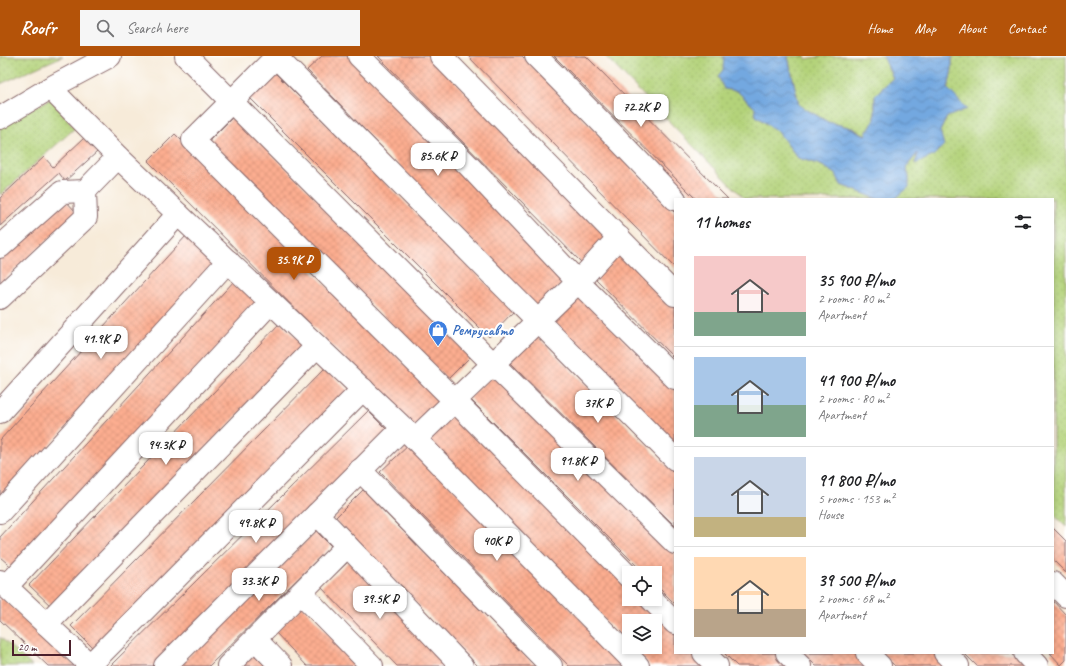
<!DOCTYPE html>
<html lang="en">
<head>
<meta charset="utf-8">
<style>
	body { margin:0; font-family:Caveat,sans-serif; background:#f6f6f6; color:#202124; height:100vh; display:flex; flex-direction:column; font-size:15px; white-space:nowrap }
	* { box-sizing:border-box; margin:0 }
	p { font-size:13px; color:#757577 }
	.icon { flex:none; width:22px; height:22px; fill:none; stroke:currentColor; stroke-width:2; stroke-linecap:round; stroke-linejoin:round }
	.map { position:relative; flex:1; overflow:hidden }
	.side { position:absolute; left:674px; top:142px; width:380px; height:456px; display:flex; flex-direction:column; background:#fff; border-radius:0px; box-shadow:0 2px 6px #0003 }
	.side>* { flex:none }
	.buttons { position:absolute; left:622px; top:510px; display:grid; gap:8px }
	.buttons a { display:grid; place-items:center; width:40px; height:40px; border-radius:0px; background:#fff; box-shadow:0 2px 6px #0003; font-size:20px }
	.scale { position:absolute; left:12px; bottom:10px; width:59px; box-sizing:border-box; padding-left:4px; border:2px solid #4a1f2b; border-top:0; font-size:11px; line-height:14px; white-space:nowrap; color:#4a1f2b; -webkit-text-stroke:3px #fff; paint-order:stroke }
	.price { position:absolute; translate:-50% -34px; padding:0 9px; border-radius:8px; background:#fff; color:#222; font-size:13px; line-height:26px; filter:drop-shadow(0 1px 2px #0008) }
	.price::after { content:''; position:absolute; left:50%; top:24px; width:12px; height:9px; margin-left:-6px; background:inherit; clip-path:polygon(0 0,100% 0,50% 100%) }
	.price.active { background:#b45309; color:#fff }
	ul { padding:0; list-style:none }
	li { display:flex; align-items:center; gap:12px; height:100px; padding:0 20px }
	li+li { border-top:1px solid #e0e0e0 }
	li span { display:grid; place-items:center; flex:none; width:112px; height:80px; border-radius:0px; color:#555 }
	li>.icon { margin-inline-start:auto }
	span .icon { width:48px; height:48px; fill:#fffc; stroke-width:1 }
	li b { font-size:17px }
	h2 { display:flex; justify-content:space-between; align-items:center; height:48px; padding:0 20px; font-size:17px }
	header { display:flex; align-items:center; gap:24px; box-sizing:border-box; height:56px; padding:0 20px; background:#b45309; color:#fff }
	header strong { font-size:19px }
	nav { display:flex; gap:22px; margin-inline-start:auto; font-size:14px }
	.search { width:280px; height:36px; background:#f6f6f6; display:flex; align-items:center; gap:10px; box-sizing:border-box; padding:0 14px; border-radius:0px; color:#757577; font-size:15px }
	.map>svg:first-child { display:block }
</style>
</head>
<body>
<header>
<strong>Roofr</strong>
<div class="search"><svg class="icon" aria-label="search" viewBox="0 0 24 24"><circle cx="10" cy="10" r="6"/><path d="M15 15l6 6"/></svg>Search here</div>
<nav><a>Home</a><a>Map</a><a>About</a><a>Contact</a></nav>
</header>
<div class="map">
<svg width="1066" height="610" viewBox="0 0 1066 610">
	<defs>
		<pattern id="grass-dots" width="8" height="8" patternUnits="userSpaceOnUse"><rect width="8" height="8" fill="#b4d37a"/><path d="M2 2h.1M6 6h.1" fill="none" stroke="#9cb56a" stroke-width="1.8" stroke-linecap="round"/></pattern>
		<pattern id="water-waves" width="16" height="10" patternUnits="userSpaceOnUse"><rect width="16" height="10" fill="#73a8e0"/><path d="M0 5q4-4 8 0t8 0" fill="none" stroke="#6088b6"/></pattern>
		<pattern id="building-cross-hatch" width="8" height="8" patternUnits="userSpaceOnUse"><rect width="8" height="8" fill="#fcad90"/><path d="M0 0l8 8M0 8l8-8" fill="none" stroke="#da947c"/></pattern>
	</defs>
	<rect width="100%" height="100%" fill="#fff"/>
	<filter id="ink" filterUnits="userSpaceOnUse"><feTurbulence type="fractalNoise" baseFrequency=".025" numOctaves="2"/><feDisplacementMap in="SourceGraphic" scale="8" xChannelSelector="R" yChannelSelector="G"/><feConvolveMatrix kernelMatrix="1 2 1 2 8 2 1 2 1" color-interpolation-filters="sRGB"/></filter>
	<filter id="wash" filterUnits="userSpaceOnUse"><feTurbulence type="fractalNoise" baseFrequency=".012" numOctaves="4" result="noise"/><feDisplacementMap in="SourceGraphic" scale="16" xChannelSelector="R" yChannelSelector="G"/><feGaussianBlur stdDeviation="0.9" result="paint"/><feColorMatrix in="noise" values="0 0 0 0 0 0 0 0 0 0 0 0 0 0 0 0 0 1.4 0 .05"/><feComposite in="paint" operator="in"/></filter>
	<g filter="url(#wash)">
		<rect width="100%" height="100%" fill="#f7ebd9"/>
		<g fill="url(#grass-dots)" stroke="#7f7952">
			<path d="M0,0H63L0,28Z"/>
			<path d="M605,0H724V33L737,35L755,52L756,60L778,76L798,102L821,109L837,118L841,129L878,143H745Z"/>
			<path d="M789,0H805L806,3L822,0H883L893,22L875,39V63L866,79L852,72L828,66L799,49L788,1Z"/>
			<path d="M952,0H1066V471L1053,458V143H895L908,131L909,121L906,111L919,96L915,107L940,75L947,61L948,33L952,13Z"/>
			<path d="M51,43L75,72L0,139V68Z"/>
			<path d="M0,581L32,610H0Z"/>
		</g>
		<path fill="url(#water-waves)" stroke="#5e6486" d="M724,0H789L788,1L799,49L828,66L852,72L865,79L875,63V39L893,22L883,0H952V13L948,33L967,53L947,61L940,75L944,89L933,100L915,108L918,97L906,111L909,121V131L895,143H878L841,129L836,118L821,109L798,102L778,76L756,60L755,52L737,35L724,33L718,20L723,14Z"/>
		<g id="blocks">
			<g fill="url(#building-cross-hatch)">
				<path d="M322,0H350L566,224L537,252L307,14Z"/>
				<path d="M378,0H430L609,183L583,208Z"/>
				<path d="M468,0H522L675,157V212Z"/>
				<path d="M554,0H586L728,143H696Z"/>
				<path d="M274,16L514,255L489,281L249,41Z"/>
				<path d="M234,60L472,299L447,324L209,85Z"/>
				<path d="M175,78L441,345L414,372L148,105Z"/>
				<path d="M84,82L97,96L65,125L59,117L0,170V142L44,101L53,111Z"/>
				<path d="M64,143L77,157L0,227V200Z"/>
				<path d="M186,180L216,208L0,443V384Z"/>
				<path d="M619,193L675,249V303L592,219Z"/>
				<path d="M235,224L259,246L15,514L0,501V481Z"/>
				<path d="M576,236L675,335V388L550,262Z"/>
				<path d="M280,267L304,290L53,552L29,529Z"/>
				<path d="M536,279L675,418V470L509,306Z"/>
				<path d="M325,312L350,337L96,595L71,570Z"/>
				<path d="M494,317L675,498V548L655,528V517H644L469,342Z"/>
				<path d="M368,355L391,378L156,610H110Z"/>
				<path d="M455,355L629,530V543H642L675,576V597H696L709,610H651L632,591H655V565H629V588L426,385Z"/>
				<path d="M410,388L626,610H569L380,416Z"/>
				<path d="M363,434L535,610H478L334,463Z"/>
				<path d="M1053,472L1066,485V517L1053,504Z"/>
				<path d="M316,475L331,490L209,610H179Z"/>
				<path d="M349,505L450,610H397L321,531Z"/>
				<path d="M0,539L75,610H48L0,564Z"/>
				<path d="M1053,545L1066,559V604L1061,609L1050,597H1053Z"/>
				<path d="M302,550L359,610H307L275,576Z"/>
				<path d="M252,597L265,610H239Z"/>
				<path d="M724,597H775L788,610H737Z"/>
				<path d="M803,597H856L869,610H816Z"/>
				<path d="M882,597H935L948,610H895Z"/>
				<path d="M964,597H1018L1031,610H977Z"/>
			</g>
		</g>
	</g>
	<g filter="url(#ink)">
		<use href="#blocks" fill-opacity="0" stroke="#876668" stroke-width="1"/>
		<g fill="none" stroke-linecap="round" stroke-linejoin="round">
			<defs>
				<g id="minor">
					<path d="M186,0L493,308L675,487"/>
					<path d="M359,0L469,110L578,226L675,322"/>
					<path d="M441,0L675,239"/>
					<path d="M536,0L604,69L675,143"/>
					<path d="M50,32L118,101L415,383"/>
					<path d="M0,62L50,32L110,0"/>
					<path d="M619,181L578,226L415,383L638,610"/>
					<path d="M0,191L62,136L85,135L118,101"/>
					<path d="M0,242L86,161L85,135"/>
					<path d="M0,356L178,158"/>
					<path d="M360,414L551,610"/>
					<path d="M0,456L228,205"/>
					<path d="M317,458L462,610"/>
					<path d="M629,521L455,345L193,84L276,1L675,403"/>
					<path d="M0,525L91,610"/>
					<path d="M1053,527L1066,540"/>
					<path d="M6,531L271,246"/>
					<path d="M301,537L372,610"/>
					<path d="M651,543L675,567"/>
					<path d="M46,568L317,290"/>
					<path d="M255,583L281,610"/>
					<path d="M704,597L717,610"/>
					<path d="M787,597L800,610"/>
					<path d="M867,597L880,610"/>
					<path d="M945,597L958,610"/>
					<path d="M1025,597L1037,610"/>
					<path d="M90,609L363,333"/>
					<path d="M165,610L403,372"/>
					<path d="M228,610L347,490"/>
				</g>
			</defs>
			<use href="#minor" stroke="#876668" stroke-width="24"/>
			<use href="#minor" stroke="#fff" stroke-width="22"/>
		</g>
	</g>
	<defs>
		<symbol id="shop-pin" viewBox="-11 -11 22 30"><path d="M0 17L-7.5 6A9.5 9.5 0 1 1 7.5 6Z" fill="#3f7fe0" stroke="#fff"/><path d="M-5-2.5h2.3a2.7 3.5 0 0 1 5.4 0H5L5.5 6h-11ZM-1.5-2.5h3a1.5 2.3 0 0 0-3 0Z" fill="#fff"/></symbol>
	</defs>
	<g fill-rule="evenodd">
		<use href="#shop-pin" x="427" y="263" width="22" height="30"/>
	</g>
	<g text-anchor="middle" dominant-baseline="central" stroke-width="4" stroke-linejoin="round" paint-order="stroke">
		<g font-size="14" font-weight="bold" fill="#366cbe" stroke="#fff" text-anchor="start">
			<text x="452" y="274">Ремрусавто</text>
		</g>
	</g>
</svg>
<div class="buttons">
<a><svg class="icon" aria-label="locate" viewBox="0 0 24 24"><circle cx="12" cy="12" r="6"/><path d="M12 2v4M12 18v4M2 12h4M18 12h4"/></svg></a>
<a><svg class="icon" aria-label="layers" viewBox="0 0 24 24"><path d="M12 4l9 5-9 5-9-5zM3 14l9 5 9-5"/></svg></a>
</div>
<div class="scale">20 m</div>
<b class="price" style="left:641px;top:72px">72.2K ₽</b>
<b class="price" style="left:438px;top:121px">85.6K ₽</b>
<b class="price active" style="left:294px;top:225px">35.9K ₽</b>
<b class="price" style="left:101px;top:304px">41.9K ₽</b>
<b class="price" style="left:598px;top:368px">37K ₽</b>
<b class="price" style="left:166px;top:410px">94.3K ₽</b>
<b class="price" style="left:578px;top:426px">91.8K ₽</b>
<b class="price" style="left:256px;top:488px">49.8K ₽</b>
<b class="price" style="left:497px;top:506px">40K ₽</b>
<b class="price" style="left:259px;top:546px">33.3K ₽</b>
<b class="price" style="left:380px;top:564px">39.5K ₽</b>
<section class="side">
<h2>11 homes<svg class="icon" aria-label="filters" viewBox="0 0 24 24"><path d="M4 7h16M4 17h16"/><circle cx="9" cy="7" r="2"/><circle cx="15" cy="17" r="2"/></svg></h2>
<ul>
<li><span style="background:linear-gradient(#f6c9c9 70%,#7fa58c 0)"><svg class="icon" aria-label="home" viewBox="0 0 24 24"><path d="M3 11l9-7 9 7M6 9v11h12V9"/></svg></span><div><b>35 900 ₽/mo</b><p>2 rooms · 80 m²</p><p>Apartment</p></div></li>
<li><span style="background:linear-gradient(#a9c7e8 60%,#7fa58c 0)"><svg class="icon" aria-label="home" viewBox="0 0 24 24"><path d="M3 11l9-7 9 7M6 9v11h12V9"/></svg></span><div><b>41 900 ₽/mo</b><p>2 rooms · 80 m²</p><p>Apartment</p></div></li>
<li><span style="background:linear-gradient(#c9d6e8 75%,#c2b280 0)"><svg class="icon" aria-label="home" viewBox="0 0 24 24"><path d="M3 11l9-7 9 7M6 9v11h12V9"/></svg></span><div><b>91 800 ₽/mo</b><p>5 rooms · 153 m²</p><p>House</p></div></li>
<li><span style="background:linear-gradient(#ffd9b3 65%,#b9a48a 0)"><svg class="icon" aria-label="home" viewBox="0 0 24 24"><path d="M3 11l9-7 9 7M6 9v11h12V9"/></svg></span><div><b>39 500 ₽/mo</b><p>2 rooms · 68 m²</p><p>Apartment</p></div></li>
</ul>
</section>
</div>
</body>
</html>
